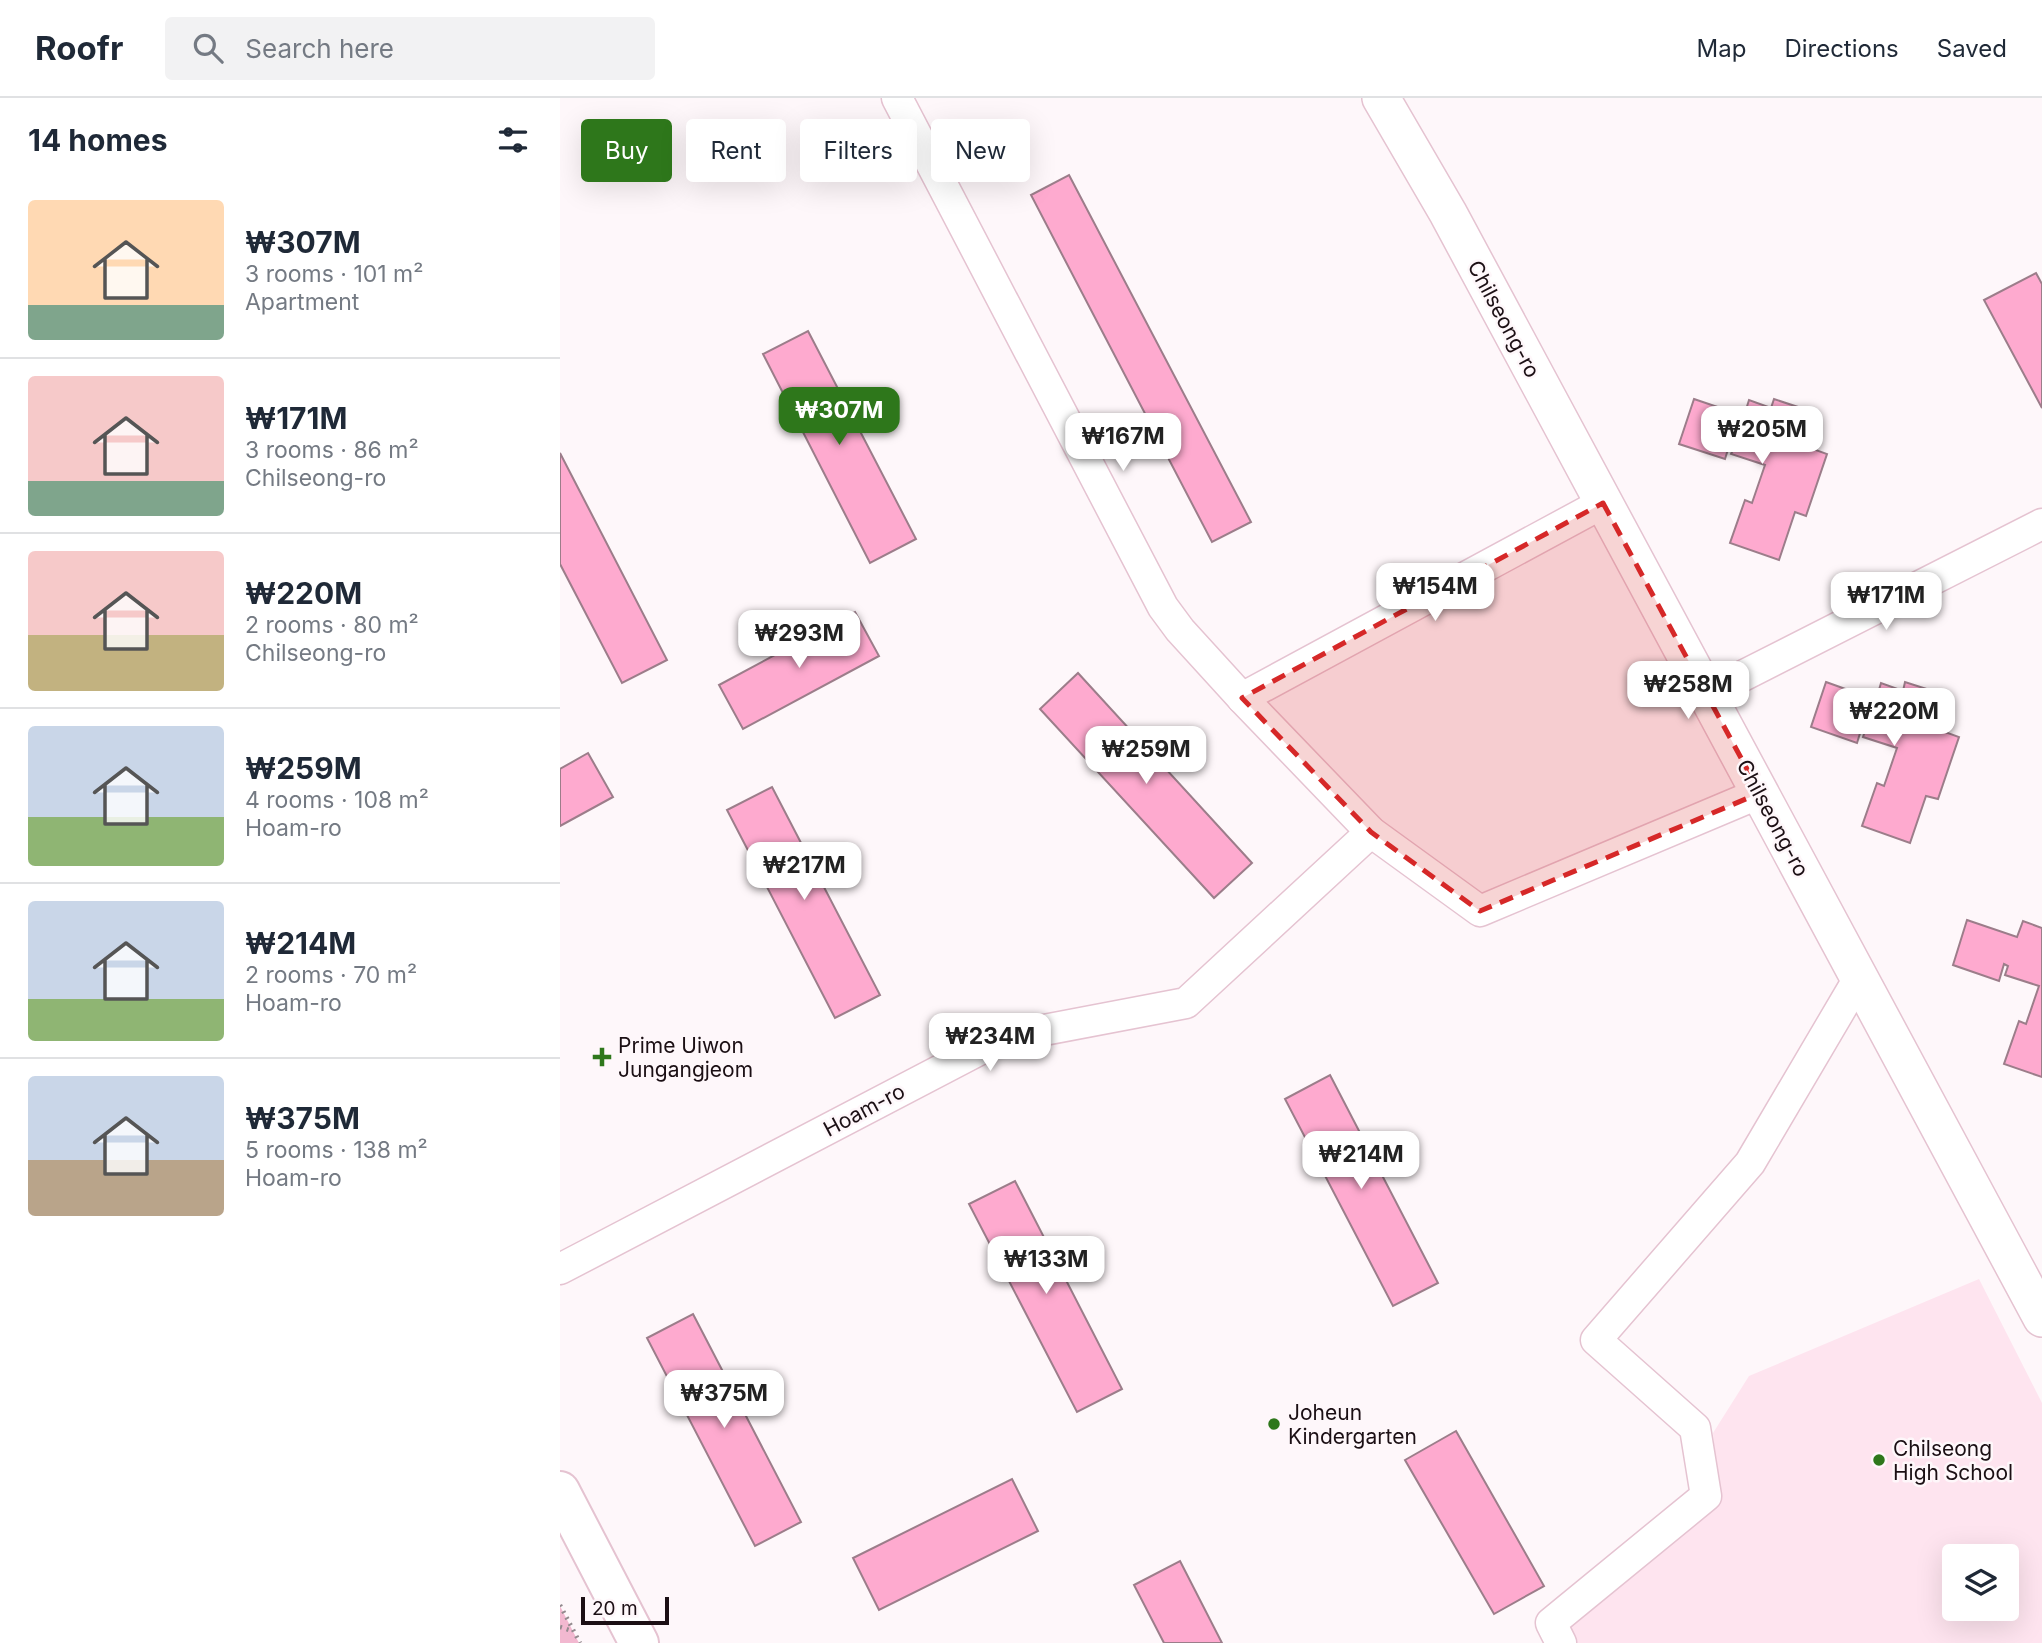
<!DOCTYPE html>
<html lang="en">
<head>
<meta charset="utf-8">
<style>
	body { margin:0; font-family:Inter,sans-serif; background:#f2f2f3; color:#1f2937; height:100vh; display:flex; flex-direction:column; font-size:26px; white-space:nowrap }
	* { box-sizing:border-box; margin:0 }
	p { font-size:23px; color:#747a83 }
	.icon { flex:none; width:38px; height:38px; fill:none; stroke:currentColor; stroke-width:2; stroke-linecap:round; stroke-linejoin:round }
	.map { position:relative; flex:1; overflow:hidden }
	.drawer { display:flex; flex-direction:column; background:#fff; width:560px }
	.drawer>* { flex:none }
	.guide { position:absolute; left:21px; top:21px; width:665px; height:63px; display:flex; gap:14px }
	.fabs { position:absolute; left:1382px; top:1446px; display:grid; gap:14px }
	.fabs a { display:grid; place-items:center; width:77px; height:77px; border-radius:7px; background:#fff; box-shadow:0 7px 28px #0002; font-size:35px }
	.scale { position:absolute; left:21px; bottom:18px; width:88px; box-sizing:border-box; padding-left:7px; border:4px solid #1b0f14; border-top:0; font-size:19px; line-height:24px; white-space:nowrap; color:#1b0f14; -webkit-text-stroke:5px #fef7fa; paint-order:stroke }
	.price { position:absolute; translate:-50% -60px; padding:0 16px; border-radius:14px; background:#fff; color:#222; font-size:23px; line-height:46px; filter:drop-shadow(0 2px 4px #0008) }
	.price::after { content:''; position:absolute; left:50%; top:42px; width:21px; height:16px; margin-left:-10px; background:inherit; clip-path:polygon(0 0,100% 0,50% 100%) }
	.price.active { background:#2e771b; color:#fff }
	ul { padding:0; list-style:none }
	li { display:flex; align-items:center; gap:21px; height:175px; padding:0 28px }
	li+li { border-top:2px solid #e0e1e3 }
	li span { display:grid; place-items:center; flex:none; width:196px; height:140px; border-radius:7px; color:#555 }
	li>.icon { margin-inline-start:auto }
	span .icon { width:84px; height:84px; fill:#fffc; stroke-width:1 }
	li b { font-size:30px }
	h2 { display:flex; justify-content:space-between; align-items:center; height:84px; padding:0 28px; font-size:30px }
	.chip { padding:0 24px; border-radius:7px; background:#fff; box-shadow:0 7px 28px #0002; font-size:24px; line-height:63px }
	.chip.active { background:#2e771b; color:#fff }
	header { display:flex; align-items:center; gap:42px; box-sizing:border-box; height:98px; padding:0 35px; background:#fff; border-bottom:2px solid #e0e1e3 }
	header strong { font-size:33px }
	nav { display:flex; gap:38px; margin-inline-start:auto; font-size:24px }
	.search { width:490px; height:63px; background:#f2f2f3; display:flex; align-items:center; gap:18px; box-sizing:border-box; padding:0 24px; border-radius:7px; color:#747a83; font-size:26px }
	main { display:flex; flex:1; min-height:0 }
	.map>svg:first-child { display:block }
</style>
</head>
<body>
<header>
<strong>Roofr</strong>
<div class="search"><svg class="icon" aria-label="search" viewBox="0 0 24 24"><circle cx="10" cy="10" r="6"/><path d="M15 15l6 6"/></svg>Search here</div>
<nav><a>Map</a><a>Directions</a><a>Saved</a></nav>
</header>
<main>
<section class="drawer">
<h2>14 homes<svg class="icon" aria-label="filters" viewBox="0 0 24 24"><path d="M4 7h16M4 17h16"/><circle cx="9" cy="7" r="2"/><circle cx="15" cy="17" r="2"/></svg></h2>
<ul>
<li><span style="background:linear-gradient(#ffd9b3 75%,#7fa58c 0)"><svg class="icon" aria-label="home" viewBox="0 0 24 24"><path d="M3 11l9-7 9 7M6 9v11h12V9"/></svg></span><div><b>₩307M</b><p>3 rooms · 101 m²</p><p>Apartment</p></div></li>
<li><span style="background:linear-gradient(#f6c9c9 75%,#7fa58c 0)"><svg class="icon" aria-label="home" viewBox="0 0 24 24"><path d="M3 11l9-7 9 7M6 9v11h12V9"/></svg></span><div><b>₩171M</b><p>3 rooms · 86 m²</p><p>Chilseong-ro</p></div></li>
<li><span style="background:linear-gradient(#f6c9c9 60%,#c2b280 0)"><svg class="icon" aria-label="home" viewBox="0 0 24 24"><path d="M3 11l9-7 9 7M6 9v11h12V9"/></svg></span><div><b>₩220M</b><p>2 rooms · 80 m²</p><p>Chilseong-ro</p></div></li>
<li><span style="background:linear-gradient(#c9d6e8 65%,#8fb573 0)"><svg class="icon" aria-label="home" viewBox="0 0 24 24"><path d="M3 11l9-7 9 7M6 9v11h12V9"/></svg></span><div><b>₩259M</b><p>4 rooms · 108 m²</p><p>Hoam-ro</p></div></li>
<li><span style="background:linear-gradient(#c9d6e8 70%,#8fb573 0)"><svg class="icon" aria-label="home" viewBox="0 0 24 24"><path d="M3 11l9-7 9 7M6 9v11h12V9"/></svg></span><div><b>₩214M</b><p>2 rooms · 70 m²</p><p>Hoam-ro</p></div></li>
<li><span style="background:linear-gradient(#c9d6e8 60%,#b9a48a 0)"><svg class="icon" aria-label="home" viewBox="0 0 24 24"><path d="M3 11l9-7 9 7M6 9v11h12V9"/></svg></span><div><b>₩375M</b><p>5 rooms · 138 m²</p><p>Hoam-ro</p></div></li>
</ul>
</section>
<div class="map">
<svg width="1482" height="1545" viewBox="0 0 1482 1545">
	<rect width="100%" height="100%" fill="#fef7fa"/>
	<path fill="#fee4ef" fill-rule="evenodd" d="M1419,1181L1482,1305V1545H1001L991,1525L1158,1389L1153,1335L1189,1278ZM1395,1458H1447V1510H1395Z"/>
	<path fill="#f2b8d0" d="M0,1508L19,1545H0Z"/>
	<g fill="#feaacf" stroke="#9c7d8a" stroke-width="2">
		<path d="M509,77L691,424L652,444L471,97Z"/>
		<path d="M1476,175L1482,186V310L1424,202Z"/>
		<path d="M248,233L356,441L310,465L203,256Z"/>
		<path d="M1134,301L1184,318L1189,302L1211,310L1214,301L1250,313L1239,346L1267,356L1246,418L1235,414L1219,462L1170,445L1185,402L1192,405L1205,367L1171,356L1175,347L1170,345L1165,361L1119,346Z"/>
		<path d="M0,355L107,562L62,585L0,466Z"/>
		<path d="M295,514L319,558L183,631L159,587Z"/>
		<path d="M518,575L692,765L654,800L480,611Z"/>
		<path d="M1266,584L1316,602L1321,585L1343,593L1345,584L1382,596L1371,629L1399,639L1378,701L1366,698L1350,745L1302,728L1317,685L1324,688L1337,650L1303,639L1306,630L1302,629L1297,645L1251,629Z"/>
		<path d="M28,655L53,699L0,728V671Z"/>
		<path d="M212,689L320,897L275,920L167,712Z"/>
		<path d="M1407,822L1457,839L1463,823L1482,830V979L1444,966L1459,923L1466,926L1479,888L1445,877L1448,868L1444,866L1439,883L1393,867Z"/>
		<path d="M770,977L878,1185L833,1208L725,1001Z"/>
		<path d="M455,1083L562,1291L517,1314L409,1106Z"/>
		<path d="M133,1216L241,1424L195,1448L87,1240Z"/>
		<path d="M896,1333L984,1488L934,1516L845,1362Z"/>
		<path d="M452,1381L478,1433L319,1512L293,1460Z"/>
		<path d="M620,1463L662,1545H604L574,1487Z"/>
	</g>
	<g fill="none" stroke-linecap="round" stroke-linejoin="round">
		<defs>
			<g id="minor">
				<path d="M337,0L603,509L620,532L682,600L811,734L920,813L1200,695"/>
				<path d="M1147,596L1482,426"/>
				<path d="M682,600L1043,405"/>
				<path d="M0,1171L442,940L626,905L811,734"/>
				<path d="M1001,1545L991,1525L1146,1398L1135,1330L1036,1242L1190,1065L1299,880"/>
			</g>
			<path id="tertiary" d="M821,0L888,115L1482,1220"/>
			<path id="secondary" d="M0,1393L79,1545"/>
		</defs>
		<use href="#minor" stroke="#e5c3d1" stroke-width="33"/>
		<use href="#tertiary" stroke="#e5c3d1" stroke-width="40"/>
		<use href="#secondary" stroke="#e5c3d1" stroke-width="42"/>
		<g stroke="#948b8f" stroke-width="4.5" stroke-dasharray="2 5" stroke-linecap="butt">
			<path d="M0,1507L20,1545"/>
			<path d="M0,1529L12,1533"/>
		</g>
		<use href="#minor" stroke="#fff" stroke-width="30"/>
		<use href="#tertiary" stroke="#fff" stroke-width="37"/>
		<use href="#secondary" stroke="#fff" stroke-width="38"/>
	</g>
	<path fill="#d62828" fill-opacity="0.2" stroke="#d62828" stroke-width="5" stroke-dasharray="14 9" stroke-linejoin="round" d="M1043,405L1200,695L920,813L811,734L682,600Z"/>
	<g fill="#2e771b" stroke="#fef7fa" stroke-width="2.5">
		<path d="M38.5 948.5h7v7h7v7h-7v7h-7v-7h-7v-7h7z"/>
		<circle cx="714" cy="1326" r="7"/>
		<circle cx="1319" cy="1362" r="7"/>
	</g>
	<g text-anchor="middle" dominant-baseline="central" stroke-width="5" stroke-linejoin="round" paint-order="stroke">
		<g font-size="21" fill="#1b0f14" stroke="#fef7fa">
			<text transform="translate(944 221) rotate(62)">Chilseong-ro</text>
			<text transform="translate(1213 720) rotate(62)">Chilseong-ro</text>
			<text transform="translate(304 1012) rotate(-28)">Hoam-ro</text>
		</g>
		<g font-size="21" fill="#1b0f14" stroke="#fef7fa" text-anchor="start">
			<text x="58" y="947">Prime Uiwon<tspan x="58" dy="24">Jungangjeom</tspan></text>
			<text x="728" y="1314">Joheun<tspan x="728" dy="24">Kindergarten</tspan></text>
			<text x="1333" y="1350">Chilseong<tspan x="1333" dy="24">High School</tspan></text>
		</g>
	</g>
</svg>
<div class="fabs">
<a><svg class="icon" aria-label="layers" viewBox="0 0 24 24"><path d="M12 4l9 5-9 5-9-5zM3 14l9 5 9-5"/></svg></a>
</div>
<div class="scale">20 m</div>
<b class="price active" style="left:279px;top:349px">₩307M</b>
<b class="price" style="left:1202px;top:368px">₩205M</b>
<b class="price" style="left:563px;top:375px">₩167M</b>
<b class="price" style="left:875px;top:525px">₩154M</b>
<b class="price" style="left:1326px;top:534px">₩171M</b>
<b class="price" style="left:239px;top:572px">₩293M</b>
<b class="price" style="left:1128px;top:623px">₩258M</b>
<b class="price" style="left:1334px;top:650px">₩220M</b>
<b class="price" style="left:586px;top:688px">₩259M</b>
<b class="price" style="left:244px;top:804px">₩217M</b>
<b class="price" style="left:430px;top:975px">₩234M</b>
<b class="price" style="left:801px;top:1093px">₩214M</b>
<b class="price" style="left:486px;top:1198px">₩133M</b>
<b class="price" style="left:164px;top:1332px">₩375M</b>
<div class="guide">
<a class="chip active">Buy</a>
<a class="chip">Rent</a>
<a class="chip">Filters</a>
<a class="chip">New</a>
</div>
</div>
</main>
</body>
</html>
